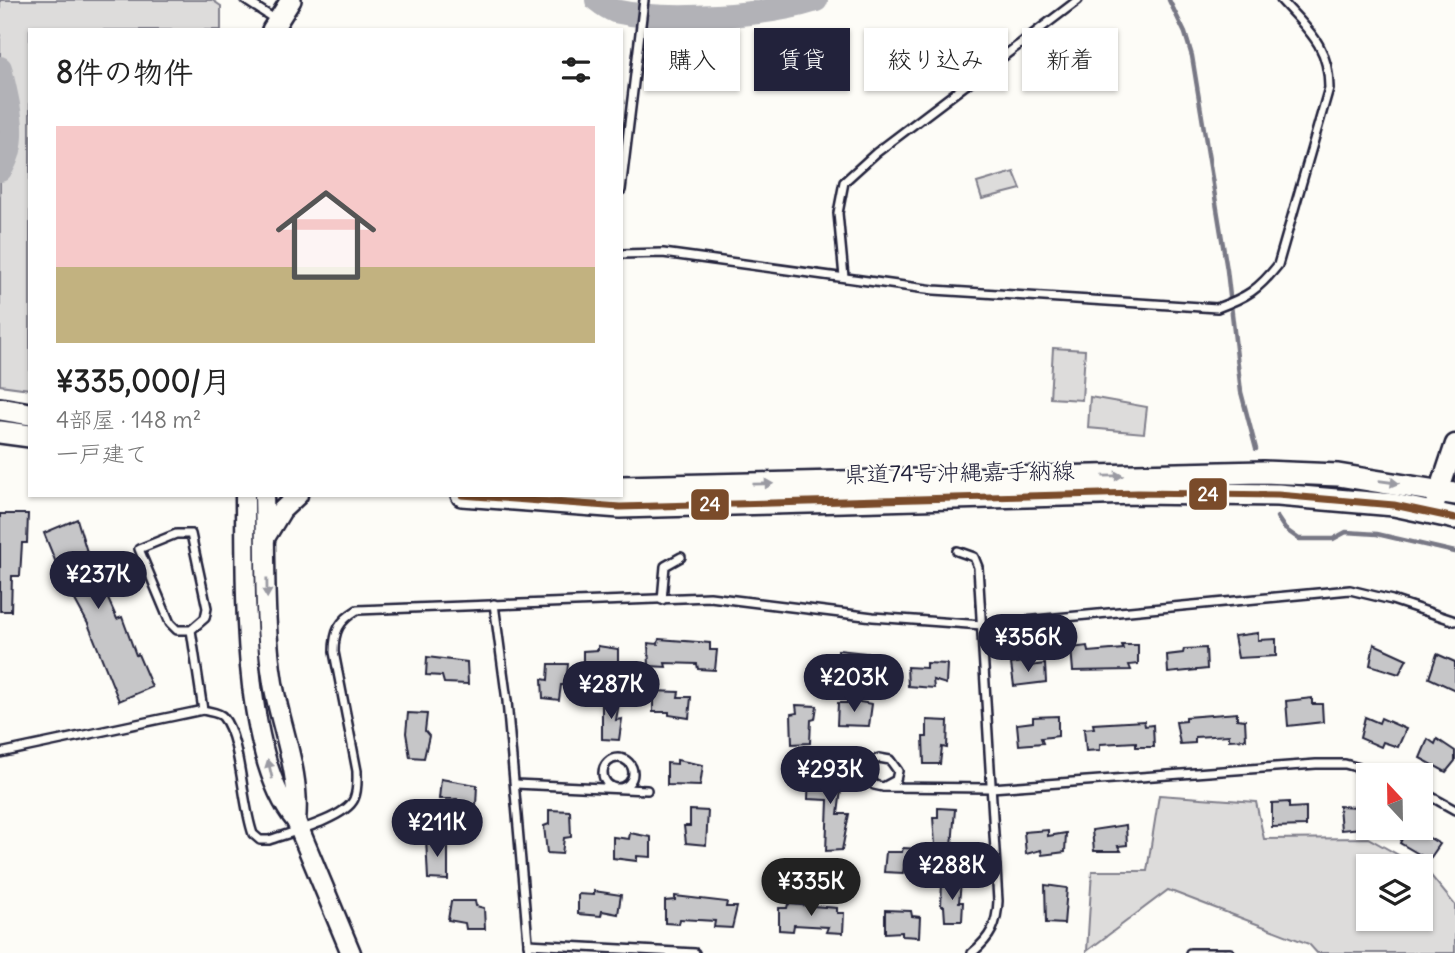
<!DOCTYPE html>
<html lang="ja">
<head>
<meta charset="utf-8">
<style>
	body { margin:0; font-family:Delius,"Klee One",sans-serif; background:#f6f6f6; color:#222; height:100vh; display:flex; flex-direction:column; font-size:26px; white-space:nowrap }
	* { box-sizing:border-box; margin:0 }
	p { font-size:23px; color:#767676 }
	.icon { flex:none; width:38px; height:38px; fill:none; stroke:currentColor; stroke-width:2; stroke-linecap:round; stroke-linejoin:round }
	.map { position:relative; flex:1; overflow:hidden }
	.drawer { position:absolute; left:28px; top:28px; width:595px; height:469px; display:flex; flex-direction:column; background:#fff; border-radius:0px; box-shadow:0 2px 5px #0004 }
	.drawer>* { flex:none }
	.hud { position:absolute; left:644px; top:28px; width:665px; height:63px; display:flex; gap:14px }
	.needle { width:46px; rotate:338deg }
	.buttons { position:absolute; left:1356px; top:763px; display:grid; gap:14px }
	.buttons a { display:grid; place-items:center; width:77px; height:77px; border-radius:0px; background:#fff; box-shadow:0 2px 5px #0004; font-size:35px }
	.price { position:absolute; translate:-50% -60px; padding:0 16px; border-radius:24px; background:#22223b; color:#fff; font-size:23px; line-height:46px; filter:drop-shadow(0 2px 4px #0008) }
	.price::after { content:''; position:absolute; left:50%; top:42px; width:21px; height:16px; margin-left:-10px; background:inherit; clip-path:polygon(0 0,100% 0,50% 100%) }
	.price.on { background:#222; color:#fff }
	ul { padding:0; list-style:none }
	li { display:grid; align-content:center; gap:14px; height:371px; padding:0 28px }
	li+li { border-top:2px solid #e0e0e0 }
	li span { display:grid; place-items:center; height:217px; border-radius:0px; color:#555 }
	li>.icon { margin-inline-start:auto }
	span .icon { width:126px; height:126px; fill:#fffc; stroke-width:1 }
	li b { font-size:30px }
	h2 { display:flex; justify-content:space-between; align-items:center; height:84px; padding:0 28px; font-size:30px }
	.tag { padding:0 24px; border-radius:0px; background:#fff; box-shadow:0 2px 5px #0004; font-size:24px; line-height:63px }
	.tag.on { background:#22223b; color:#fff }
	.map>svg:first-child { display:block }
</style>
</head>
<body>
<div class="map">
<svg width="1455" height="953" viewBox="0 0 1455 953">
	<rect width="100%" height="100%" fill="#fdfcf7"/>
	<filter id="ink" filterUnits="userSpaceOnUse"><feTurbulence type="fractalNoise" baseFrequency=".0143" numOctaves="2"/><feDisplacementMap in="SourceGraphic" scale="14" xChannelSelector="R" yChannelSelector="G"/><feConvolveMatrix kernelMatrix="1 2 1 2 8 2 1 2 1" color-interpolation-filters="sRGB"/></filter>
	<g filter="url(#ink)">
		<g fill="#dddcdb" stroke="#807f8b" stroke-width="2">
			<path d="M0,0H212L221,6V30H30V389L0,385Z"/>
			<path d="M1014,172L1021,189L982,199L977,183Z"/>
			<path d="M1053,348L1085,350L1082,400L1050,398Z"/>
			<path d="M1090,397L1147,407L1144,433L1088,428Z"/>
			<path d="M1159,795L1256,802L1264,839L1368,838L1418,866H1368V919H1421V868L1428,872L1455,905V953H1317L1309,944L1168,890L1087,951L1092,871H1147Z"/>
		</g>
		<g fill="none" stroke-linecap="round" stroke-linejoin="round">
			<g stroke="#787885" stroke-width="4.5">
				<path d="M1169,0L1185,33L1192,56L1227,270L1241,392L1256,449"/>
				<path d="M1277,517L1285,529L1299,539H1333L1346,532L1377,534L1455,552"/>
			</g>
			<g stroke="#b2b2b7" stroke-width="24">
				<path d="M597,0C602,4 609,9 615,11C667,23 766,16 816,0"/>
				<path d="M0,68C7,101 21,141 0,170"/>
			</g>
		</g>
		<g fill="#c6c6c8" stroke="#22223b" stroke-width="2">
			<path d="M0,514H28L27,543H22L20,576H12L11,611H0Z"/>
			<path d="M77,519L87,552L117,619L122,617L136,655L138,654L152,687L119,701L88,624L69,589L67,590L44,533Z"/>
			<path d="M1258,633V640L1276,639V656L1238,658L1234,636Z"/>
			<path d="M659,639L710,643V650H717L715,670L698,669L697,664L665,663L666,667L649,666L648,643L658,644Z"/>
			<path d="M1374,644L1407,659L1399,674L1370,665Z"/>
			<path d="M1122,645H1138V664L1129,665L1131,670L1073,671L1071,648L1087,646L1088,652L1123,649Z"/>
			<path d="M598,646L618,649V669H583V651L598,650Z"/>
			<path d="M1206,648L1207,669L1168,673L1167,655L1183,653L1184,649Z"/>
			<path d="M838,650L876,654L874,660L883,661L878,679L838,673Z"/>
			<path d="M1437,654L1455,662V690L1429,678Z"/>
			<path d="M427,657L467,662L468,684L444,683L442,676L426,675Z"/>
			<path d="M1029,661L1030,666L1045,664L1046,682L1014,686L1011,664Z"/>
			<path d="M926,663L947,664L946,684L933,680L934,688L908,686L907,667L926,668Z"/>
			<path d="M549,664H568L566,685H561L559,700L543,698L542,679L548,680Z"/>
			<path d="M653,691L679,692L678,697H691L689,718L669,715V712H653Z"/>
			<path d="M1312,698V704H1322L1323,722L1288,726L1286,701Z"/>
			<path d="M602,700L619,703L616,720L622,719L619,740L602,739Z"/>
			<path d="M848,700L872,704L869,726L837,725L838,703H847Z"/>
			<path d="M796,705L817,706L815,719L811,720L810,743L792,744L791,714L797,713Z"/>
			<path d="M408,713L427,714L425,731L429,736L424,758L410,757L406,733Z"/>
			<path d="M1237,713V719L1245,720L1246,739L1229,740V735L1195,737V743L1180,744L1176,722L1186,721V717Z"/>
			<path d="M1058,716V736L1041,738L1043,743L1019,745L1017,724L1033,722V717Z"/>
			<path d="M1365,717L1379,723L1381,718L1406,729L1398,747L1383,742L1381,747L1360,738Z"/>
			<path d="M927,720L948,721L947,748L942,747L940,764H924L923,737H927Z"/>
			<path d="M1144,721L1145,726L1153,725L1154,747H1136V742L1100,744V750L1086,751L1084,729L1094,728L1093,724Z"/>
			<path d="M1428,739L1435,744L1437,739L1455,751V761L1446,772L1420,758Z"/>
			<path d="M677,760L703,765L700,786L667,785V763L677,764Z"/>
			<path d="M824,771L843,774L838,814H849L842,850L826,851L828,800L808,799L809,774L823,775Z"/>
			<path d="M441,779L477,785L476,806L456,804L457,799H439Z"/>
			<path d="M1289,802V808L1306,807V826L1272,827V803Z"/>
			<path d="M1357,804L1368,805V823H1363L1362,828L1341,830L1339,806L1358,807Z"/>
			<path d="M938,808L955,809L952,846L935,845L933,817H938Z"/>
			<path d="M549,810L570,811L571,837L564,838L562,854L547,853L544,826L549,824Z"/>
			<path d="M690,810L708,811L706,845L686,843L684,826H690Z"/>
			<path d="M1126,825L1127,845L1118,846L1121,851H1094L1092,830Z"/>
			<path d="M1407,828H1420L1428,833L1426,836L1440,844L1429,860L1400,843Z"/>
			<path d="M1048,830V836L1066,833L1065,852L1042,855L1041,850L1026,854L1024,832Z"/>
			<path d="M630,833L651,837V857L637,856V861L613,858V837L629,839Z"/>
			<path d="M426,838L448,840V880L428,879Z"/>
			<path d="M903,848L918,849L916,868L904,867L903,873L884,872L886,852H902Z"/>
			<path d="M942,882L961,883L959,902H963L962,921H945L944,906H941Z"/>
			<path d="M1045,885L1067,888L1064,924L1046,923Z"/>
			<path d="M594,891L621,895L618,914L602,911L601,916L578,914V894L594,895Z"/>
			<path d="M675,896L727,902L726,907H737L732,928L714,927L715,921L680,919L679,924L665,923V901L675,900Z"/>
			<path d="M451,901H475L476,906L484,908L485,929H466L465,923L448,920Z"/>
			<path d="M788,904L837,908V913H844L843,933L826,932L828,927L794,925L793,931L779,930V908H787Z"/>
			<path d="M885,910L911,911L912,916L920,917L919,937L902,936V932L885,933Z"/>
		</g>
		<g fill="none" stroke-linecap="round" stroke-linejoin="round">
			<defs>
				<g id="service">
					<path d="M245,0L276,20"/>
					<path d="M621,190L644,0"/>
					<path d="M621,254L663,253L934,290L1217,308C1247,297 1258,290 1278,265L1329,88C1329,45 1308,30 1281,0"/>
					<path d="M844,277L838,213L844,182L876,153L1078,0"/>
					<path d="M957,551L974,557L978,567L998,901C997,925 991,937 972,953"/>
					<path d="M662,600L665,566L681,557"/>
					<path d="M494,604L507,701L529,953"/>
					<path d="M191,630L205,618L207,608L191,534H176L139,549L170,623L177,630H191L203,710"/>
					<path d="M0,753L203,710C209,712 219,712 223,717C241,738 242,805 253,834L260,840H269C289,833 346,818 354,799C358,790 357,780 357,771L334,652C334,631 339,621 357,610L710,597L873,617L982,625L1350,590L1392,600L1455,621"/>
					<circle cx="618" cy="773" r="15"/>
					<path d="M515,784L647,790"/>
					<path d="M883,787L896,780L898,771L890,760L879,758L872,762L868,774L874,785L883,787L991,788L1316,764H1345L1385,775"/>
					<path d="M1421,791L1455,810"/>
					<path d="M528,944L695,953"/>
					<path d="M1190,953H1230"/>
				</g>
				<g id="tertiary">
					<path d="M245,495C246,581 240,754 296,821L351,953"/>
					<path d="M264,495C266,558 263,622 273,683C281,729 301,774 296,821"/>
					<path d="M1435,504L1455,444"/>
					<path d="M265,538L282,510L298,495"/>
				</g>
				<path id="secondary" d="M272,30L291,0"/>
				<g id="primary">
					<path d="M0,409L30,414"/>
					<path d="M0,432L30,436"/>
					<path d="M621,487L1263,472L1338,475L1455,494"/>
					<path d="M462,495L620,507L1138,493L1278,495L1394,505L1455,518"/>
				</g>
			</defs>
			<use href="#service" stroke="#22223b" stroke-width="12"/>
			<use href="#tertiary" stroke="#22223b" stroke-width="23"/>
			<use href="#secondary" stroke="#22223b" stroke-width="24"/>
			<use href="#primary" stroke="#22223b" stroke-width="26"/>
			<use href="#service" stroke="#fdfcf7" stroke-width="7"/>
			<use href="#tertiary" stroke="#fdfcf7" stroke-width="18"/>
			<use href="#secondary" stroke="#fdfcf7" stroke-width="19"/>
			<use href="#primary" stroke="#fdfcf7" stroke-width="21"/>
			<defs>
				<path id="bus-1" d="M462,495L620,507L1138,493L1278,495L1394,505L1455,518"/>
			</defs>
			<use href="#bus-1" stroke="#fdfcf7" stroke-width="12"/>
			<use href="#bus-1" stroke="#7a4b2a" stroke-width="7"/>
		</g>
		<defs><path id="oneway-solid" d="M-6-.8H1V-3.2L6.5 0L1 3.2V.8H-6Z" transform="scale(1.75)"/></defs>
		<g fill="#9a9aa2">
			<use href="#oneway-solid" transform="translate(1113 476) rotate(-1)"/>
			<use href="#oneway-solid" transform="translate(1389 482) rotate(8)"/>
			<use href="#oneway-solid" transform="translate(763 484) rotate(-1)"/>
			<use href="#oneway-solid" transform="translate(267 588) rotate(89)"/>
			<use href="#oneway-solid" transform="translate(270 769) rotate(-103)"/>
		</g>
	</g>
	<g text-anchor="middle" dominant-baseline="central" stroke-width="5" stroke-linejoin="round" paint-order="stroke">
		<g font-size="23" fill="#22223b" stroke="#fdfcf7">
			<text transform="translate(959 472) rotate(-1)">県道74号沖縄嘉手納線</text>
		</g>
	</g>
	<g stroke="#fdfcf7" stroke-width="2.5">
		<rect x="1188" y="477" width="40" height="34" rx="7" fill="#7a4b2a"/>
		<rect x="690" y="488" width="40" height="33" rx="7" fill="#7a4b2a"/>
	</g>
	<g font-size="19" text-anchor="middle" font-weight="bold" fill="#fff">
		<text x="1208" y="501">24</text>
		<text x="710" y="511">24</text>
	</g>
</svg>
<div class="buttons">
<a><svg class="needle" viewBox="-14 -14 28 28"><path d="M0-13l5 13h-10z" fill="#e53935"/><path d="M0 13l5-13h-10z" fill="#767676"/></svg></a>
<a><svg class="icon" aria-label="layers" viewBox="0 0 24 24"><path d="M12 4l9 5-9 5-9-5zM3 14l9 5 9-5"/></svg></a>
</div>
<b class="price" style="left:98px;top:611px">¥237K</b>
<b class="price" style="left:1028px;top:674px">¥356K</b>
<b class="price" style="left:854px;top:714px">¥203K</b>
<b class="price" style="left:611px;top:721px">¥287K</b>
<b class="price" style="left:830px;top:806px">¥293K</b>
<b class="price" style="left:437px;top:859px">¥211K</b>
<b class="price" style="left:952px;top:902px">¥288K</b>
<b class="price on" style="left:811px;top:918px">¥335K</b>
<div class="hud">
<a class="tag">購入</a>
<a class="tag on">賃貸</a>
<a class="tag">絞り込み</a>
<a class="tag">新着</a>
</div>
<section class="drawer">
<h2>8件の物件<svg class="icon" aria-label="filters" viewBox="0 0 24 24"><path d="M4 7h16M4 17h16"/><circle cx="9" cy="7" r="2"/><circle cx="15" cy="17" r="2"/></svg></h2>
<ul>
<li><span style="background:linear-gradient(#f6c9c9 65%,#c2b280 0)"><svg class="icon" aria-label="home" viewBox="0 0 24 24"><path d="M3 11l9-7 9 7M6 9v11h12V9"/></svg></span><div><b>¥335,000/月</b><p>4部屋 · 148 m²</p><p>一戸建て</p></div></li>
</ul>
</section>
</div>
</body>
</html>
